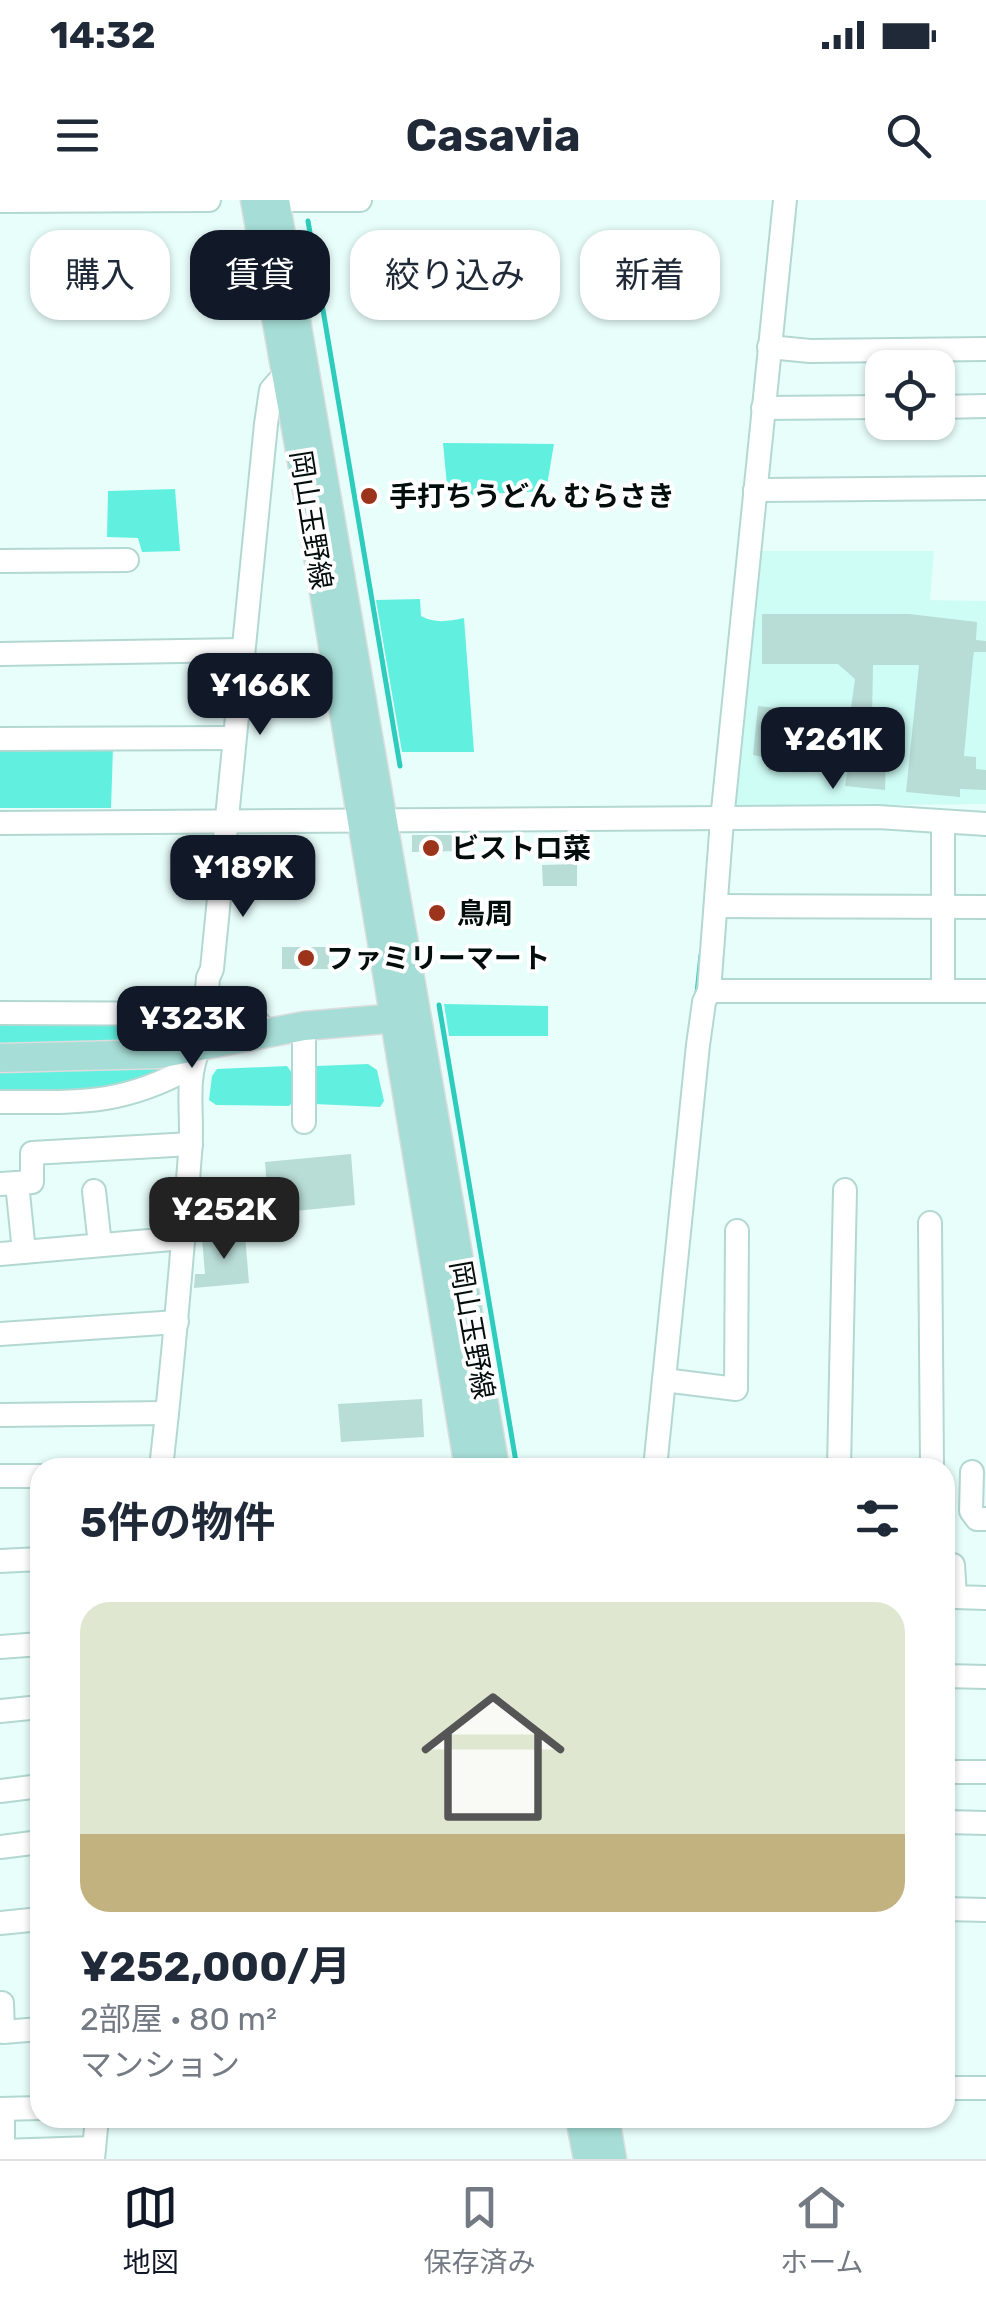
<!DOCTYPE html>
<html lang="ja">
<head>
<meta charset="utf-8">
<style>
	body { margin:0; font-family:Rubik,"Noto Sans JP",sans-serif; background:#f2f2f3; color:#1f2937; height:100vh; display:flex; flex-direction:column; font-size:38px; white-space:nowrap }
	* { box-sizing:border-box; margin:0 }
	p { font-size:32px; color:#747a83 }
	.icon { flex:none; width:55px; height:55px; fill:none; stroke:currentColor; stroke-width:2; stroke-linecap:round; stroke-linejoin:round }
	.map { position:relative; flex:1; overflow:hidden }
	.sheet { position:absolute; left:30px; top:1258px; width:925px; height:670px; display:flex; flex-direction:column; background:#fff; border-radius:30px; box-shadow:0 2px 8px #0004 }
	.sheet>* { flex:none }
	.hud { position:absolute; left:30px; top:30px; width:928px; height:90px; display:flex; gap:20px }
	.controls { position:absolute; left:865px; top:150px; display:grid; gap:20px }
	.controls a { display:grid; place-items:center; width:90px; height:90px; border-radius:20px; background:#fff; box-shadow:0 2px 8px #0004; font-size:50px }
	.price { position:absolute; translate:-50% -85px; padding:0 22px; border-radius:20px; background:#111827; color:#fff; font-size:32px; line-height:65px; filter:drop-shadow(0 2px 5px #0008) }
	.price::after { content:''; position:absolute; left:50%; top:60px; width:30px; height:22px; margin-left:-15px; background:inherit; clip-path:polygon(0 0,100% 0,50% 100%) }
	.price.selected { background:#222; color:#fff }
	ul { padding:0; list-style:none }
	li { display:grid; align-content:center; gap:20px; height:530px; padding:0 50px }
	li+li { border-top:2px solid #e0e1e3 }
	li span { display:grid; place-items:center; height:310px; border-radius:30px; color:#555 }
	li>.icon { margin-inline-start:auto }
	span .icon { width:180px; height:180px; fill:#fffc; stroke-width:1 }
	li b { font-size:42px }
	h2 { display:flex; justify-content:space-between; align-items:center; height:120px; padding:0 50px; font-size:42px }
	.tag { padding:0 35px; border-radius:30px; background:#fff; box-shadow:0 2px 8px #0004; font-size:35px; line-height:90px }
	.tag.selected { background:#111827; color:#fff }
	.status { display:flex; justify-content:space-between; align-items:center; height:70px; padding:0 50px; background:#fff; direction:ltr }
	.status svg { height:28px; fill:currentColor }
	header { display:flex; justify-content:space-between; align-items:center; height:130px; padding:0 50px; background:#fff; font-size:45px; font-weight:700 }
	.tab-bar { display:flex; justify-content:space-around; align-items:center; height:140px; border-top:2px solid #e0e1e3; background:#fff; font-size:28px; color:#747a83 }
	.tab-bar a { display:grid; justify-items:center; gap:5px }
	.tab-bar .selected { color:#111827 }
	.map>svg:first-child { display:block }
</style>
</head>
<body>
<div class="status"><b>14:32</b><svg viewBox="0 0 49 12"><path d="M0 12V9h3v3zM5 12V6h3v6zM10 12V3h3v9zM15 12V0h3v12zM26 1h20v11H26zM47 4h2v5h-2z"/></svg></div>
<header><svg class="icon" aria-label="menu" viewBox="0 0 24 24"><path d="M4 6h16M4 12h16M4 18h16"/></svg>Casavia<svg class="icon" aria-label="search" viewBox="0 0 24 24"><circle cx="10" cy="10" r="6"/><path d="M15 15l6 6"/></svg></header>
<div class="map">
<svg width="986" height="1959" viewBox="0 0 986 1959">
	<rect width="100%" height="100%" fill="#e8fefb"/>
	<path fill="#cefdf6" d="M756,351H934L930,400L986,401V604L732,607Z"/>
	<g fill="#61f0df">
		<path d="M443,243L554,244L546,291L448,296Z"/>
		<path d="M175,289L180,351L142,352L138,338L107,337L108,291Z"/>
		<path d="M420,399L421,416C436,424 448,421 464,418L474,552H402L376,400Z"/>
		<path d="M113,548L111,608H0V550Z"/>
		<path d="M444,804L548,806V836H449Z"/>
		<path d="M0,818L246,822L247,827L127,845L0,847Z"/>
		<path d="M162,864L169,866L120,891L0,896V867Z"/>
		<path d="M368,864L377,870L384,901L380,907L315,904L316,866Z"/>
		<path d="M287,866L292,873L294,901L289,906L216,905L209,900L212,876L217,869Z"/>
	</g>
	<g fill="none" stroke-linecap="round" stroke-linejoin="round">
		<g stroke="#2dccbc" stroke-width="5">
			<path d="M308,21L400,566"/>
			<path d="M697,793L701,755"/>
			<path d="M439,805L517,1268"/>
		</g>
	</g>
	<g fill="#b8dcd6">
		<path d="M762,414H909L977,422L976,440L986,441V452H974L973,458L964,556L976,557V569L986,570V590L960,589V597L906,592L919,465H873L872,516L887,518L885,590L845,586L849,563L785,555L783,572L768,570L770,558L753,555L758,506L850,515L855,479L838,464H762Z"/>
		<path d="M412,635H460L461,651L412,652Z"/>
		<path d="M577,664V686H543L542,665Z"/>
		<rect x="282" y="747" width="47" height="22"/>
		<path d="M351,954L355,1005L285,1012L284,999L268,1000L265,962Z"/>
		<path d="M245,1035L249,1083L194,1088L195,1074H205L202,1038Z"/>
		<path d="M422,1199L424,1237L341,1242L338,1204Z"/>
	</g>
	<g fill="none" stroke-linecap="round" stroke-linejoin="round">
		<defs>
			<g id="minor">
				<path d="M292,0H360"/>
				<path d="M0,1L209,0"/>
				<path d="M769,147L810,151L986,149"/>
				<path d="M938,207L986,206"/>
				<path d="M763,208L882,207"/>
				<path d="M755,290L986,288"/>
				<path d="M0,361L127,360"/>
				<path d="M0,454L242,450"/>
				<path d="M0,539L234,538"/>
				<path d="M0,623L878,617L986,624"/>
				<path d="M943,624V791"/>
				<path d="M716,706L986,707"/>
				<path d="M709,791H986"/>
				<path d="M205,812L208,778L212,769L266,224L271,190L285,174"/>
				<path d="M0,813L239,814L257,821L267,833"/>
				<path d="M0,902C78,902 121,906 191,867"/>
				<path d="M304,922V826"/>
				<path d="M17,983L24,1052"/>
				<path d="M0,984L32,982V953L191,944"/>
				<path d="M94,991L100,1045"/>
				<path d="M930,1023L932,1267"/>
				<path d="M0,1054L183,1038"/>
				<path d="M0,1134L177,1122"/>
				<path d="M664,1180L736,1189L737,1031"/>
				<path d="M0,1215L167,1213"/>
				<path d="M161,1268C173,1163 182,1058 190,954C194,916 184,883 199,848"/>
				<path d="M655,1268L698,845L704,802L709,791L722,620L785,0"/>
				<path d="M839,1268L845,990"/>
				<path d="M972,1272L971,1311L977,1319H986"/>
				<path d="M0,1276H40"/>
				<path d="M0,1361L40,1359"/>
				<path d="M945,1365H953L955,1397L986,1398"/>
				<path d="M0,1447L40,1444"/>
				<path d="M945,1476L986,1477"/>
				<path d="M0,1511L40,1507"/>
				<path d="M945,1572H986"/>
				<path d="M0,1591L40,1586"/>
				<path d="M945,1622L986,1623"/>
				<path d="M0,1647L40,1642"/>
				<path d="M945,1709L986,1710"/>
				<path d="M0,1723L40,1719"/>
				<path d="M2,1803L3,1832L40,1829"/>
				<path d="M945,1888H986"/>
				<path d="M0,1909L40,1908"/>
				<path d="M0,1951L94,1948"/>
				<path d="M3,1951V1909"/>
				<path d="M93,1959L97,1918"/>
			</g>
			<g id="major">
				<path d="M255,0L308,295L469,1268"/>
				<path d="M275,0L495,1268"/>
				<path d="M0,858L158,854L304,826L410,817"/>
				<path d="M580,1918L588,1959"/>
				<path d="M605,1918L612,1959"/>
			</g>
		</defs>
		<use href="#minor" stroke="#b3d8d2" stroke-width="26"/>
		<use href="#major" stroke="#dcdddd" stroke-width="31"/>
		<use href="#minor" stroke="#fff" stroke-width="22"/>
		<use href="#major" stroke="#a6ddd6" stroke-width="28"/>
	</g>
	<g fill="#9c341b" stroke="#fff" stroke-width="4">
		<circle cx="369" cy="296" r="10"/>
		<circle cx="431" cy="648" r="10"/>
		<circle cx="437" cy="713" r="10"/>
		<circle cx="306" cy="758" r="10"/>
	</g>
	<g text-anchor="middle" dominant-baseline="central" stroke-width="8" stroke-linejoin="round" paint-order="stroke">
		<g font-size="28" font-weight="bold" fill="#030e0c" stroke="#fff" text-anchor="start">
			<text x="389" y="296">手打ちうどん むらさき</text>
			<text x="451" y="648">ビストロ菜</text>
			<text x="457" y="713">鳥周</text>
			<text x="326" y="758">ファミリーマート</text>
		</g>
		<g font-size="28" fill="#030e0c" stroke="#fff">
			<text transform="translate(311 320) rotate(81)">岡山玉野線</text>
			<text transform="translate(472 1130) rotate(80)">岡山玉野線</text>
		</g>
	</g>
</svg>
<div class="controls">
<a><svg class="icon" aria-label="locate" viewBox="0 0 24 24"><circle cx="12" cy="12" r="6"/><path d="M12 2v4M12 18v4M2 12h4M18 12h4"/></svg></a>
</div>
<b class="price" style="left:260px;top:538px">¥166K</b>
<b class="price" style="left:833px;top:592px">¥261K</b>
<b class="price" style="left:243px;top:720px">¥189K</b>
<b class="price" style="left:192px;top:871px">¥323K</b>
<b class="price selected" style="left:224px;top:1062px">¥252K</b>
<div class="hud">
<a class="tag">購入</a>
<a class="tag selected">賃貸</a>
<a class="tag">絞り込み</a>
<a class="tag">新着</a>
</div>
<section class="sheet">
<h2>5件の物件<svg class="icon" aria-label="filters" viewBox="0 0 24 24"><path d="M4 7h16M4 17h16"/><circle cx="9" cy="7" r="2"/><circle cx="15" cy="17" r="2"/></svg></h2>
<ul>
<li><span style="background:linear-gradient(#dfe7d0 75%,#c2b280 0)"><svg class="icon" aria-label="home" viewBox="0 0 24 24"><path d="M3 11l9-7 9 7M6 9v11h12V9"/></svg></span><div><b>¥252,000/月</b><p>2部屋 · 80 m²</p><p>マンション</p></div></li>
</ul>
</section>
</div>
<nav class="tab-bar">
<a class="selected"><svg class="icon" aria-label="map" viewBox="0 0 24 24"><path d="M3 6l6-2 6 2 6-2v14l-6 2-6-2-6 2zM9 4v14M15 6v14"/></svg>地図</a>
<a><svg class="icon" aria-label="saved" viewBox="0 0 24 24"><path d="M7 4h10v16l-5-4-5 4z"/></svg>保存済み</a>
<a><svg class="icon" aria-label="home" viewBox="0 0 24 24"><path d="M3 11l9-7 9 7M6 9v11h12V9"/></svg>ホーム</a>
</nav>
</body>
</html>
